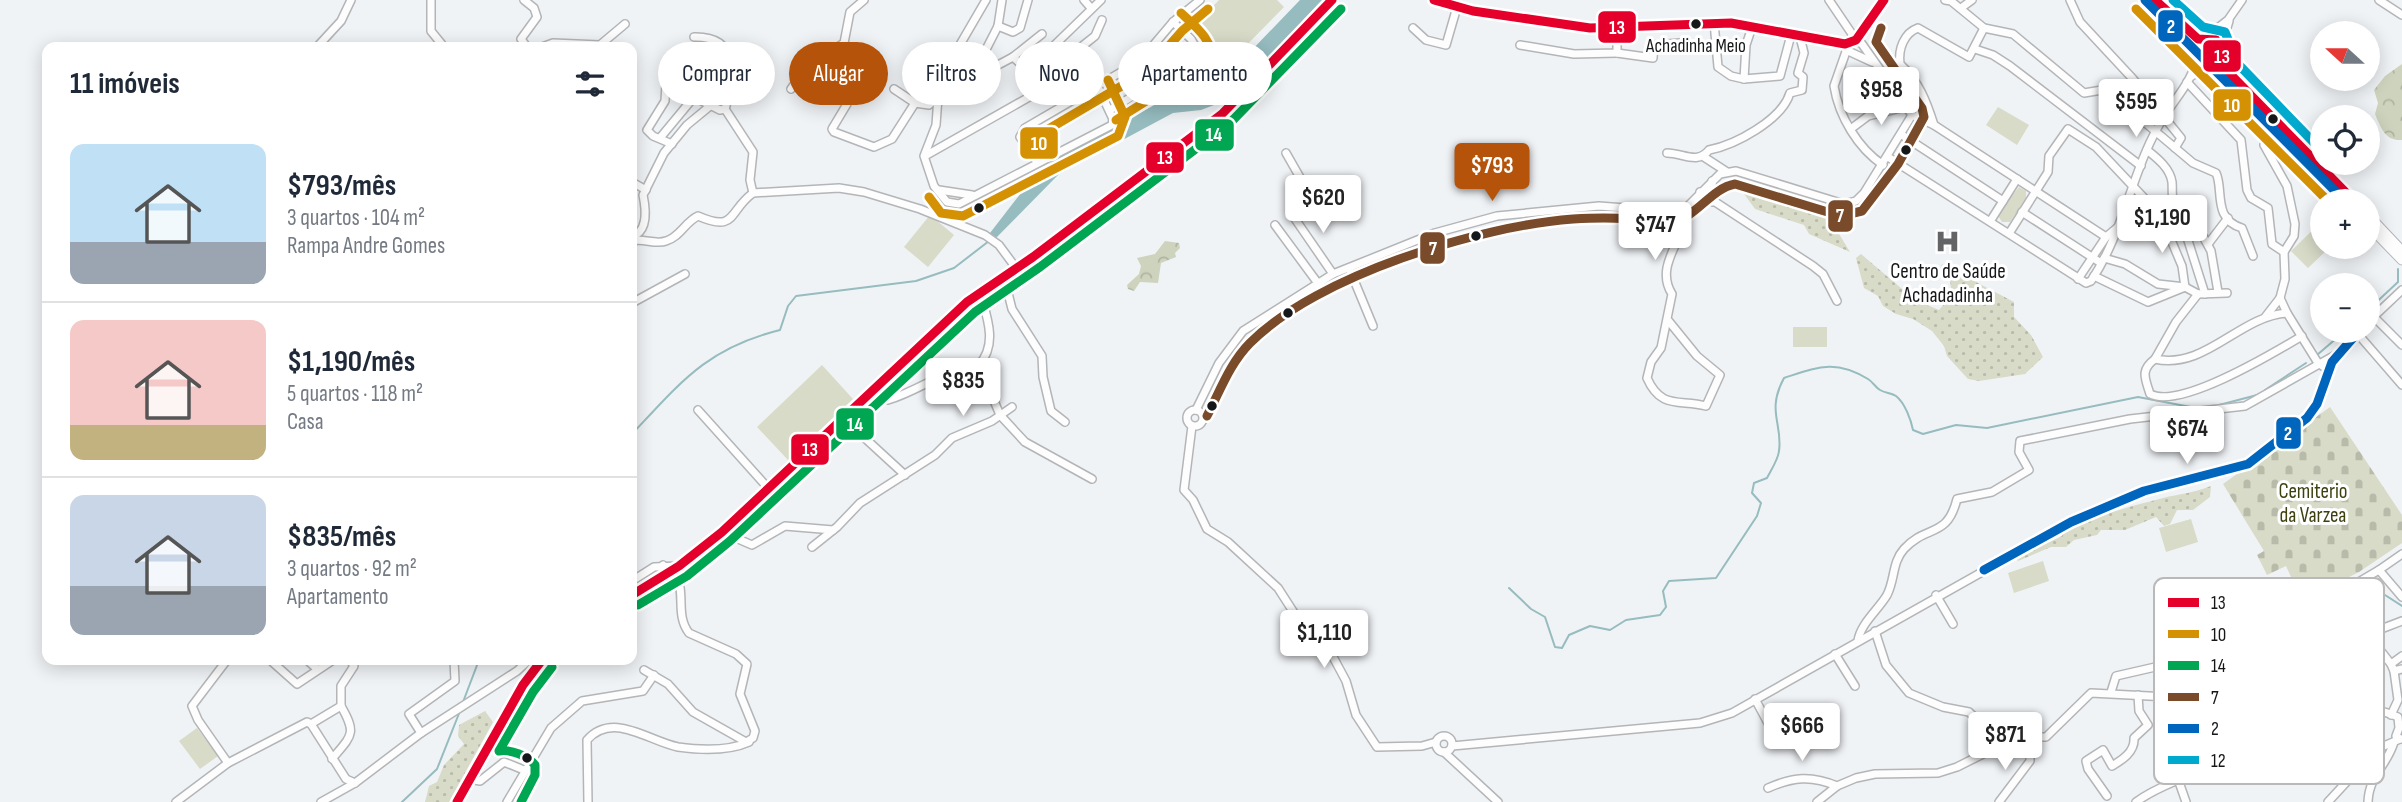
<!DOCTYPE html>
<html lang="pt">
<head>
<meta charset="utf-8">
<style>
	body { margin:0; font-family:"Sofia Sans Condensed",sans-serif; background:#f6f6f7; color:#1f2937; height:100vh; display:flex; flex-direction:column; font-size:26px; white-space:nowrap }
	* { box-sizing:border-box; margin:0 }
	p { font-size:23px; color:#747a83 }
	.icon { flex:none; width:38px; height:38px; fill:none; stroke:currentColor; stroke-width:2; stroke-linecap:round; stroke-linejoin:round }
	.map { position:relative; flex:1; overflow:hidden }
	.side { position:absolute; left:42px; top:42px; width:595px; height:623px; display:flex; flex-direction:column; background:#fff; border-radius:14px; box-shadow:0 4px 18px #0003 }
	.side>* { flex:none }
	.guide { position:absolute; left:658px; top:42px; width:665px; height:63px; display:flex; gap:14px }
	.needle { width:46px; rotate:291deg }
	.buttons { position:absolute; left:2310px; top:21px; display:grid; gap:14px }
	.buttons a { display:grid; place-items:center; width:70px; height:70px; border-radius:50%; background:#fff; box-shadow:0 4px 18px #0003; font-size:35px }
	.price { position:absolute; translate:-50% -60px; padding:0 16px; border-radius:7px; background:#fff; color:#222; font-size:23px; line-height:46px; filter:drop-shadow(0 2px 4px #0008) }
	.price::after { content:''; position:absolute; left:50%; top:42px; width:21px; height:16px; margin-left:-10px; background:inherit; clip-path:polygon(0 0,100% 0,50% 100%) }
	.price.active { background:#b45309; color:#fff }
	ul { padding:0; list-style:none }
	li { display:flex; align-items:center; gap:21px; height:175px; padding:0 28px }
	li+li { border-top:2px solid #e0e1e3 }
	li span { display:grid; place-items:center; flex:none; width:196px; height:140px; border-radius:14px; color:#555 }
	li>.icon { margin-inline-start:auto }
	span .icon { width:84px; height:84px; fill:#fffc; stroke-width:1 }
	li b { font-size:30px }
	h2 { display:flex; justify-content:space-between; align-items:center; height:84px; padding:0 28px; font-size:30px }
	.chip { padding:0 24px; border-radius:32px; background:#fff; box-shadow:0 4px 18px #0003; font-size:24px; line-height:63px }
	.chip.active { background:#b45309; color:#fff }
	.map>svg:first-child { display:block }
</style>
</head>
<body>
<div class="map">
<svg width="2402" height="802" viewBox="0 0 2402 802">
	<defs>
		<pattern id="grass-dots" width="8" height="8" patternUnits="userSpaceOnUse" patternTransform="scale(1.75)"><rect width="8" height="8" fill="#d7dbc7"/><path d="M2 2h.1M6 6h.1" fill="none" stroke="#b8bbaa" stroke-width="1.8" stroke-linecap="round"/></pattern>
		<pattern id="forest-crowns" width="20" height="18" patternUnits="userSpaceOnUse" patternTransform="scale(1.75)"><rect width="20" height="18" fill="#ced3bd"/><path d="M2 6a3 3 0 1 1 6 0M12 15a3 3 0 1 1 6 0" fill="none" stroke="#b0b4a2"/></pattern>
		<pattern id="cemetery-stones" width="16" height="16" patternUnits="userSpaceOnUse" patternTransform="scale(1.75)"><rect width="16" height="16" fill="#d7dbc7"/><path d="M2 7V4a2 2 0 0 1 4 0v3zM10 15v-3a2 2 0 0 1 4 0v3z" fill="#b8bbaa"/></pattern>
		<pattern id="park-crowns" width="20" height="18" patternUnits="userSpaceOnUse" patternTransform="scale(1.75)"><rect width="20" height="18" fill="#d7dbc7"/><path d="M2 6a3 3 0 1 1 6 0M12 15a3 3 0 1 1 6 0" fill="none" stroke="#b8bbaa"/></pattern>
	</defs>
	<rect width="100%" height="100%" fill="#f0f3f6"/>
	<g fill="url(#grass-dots)">
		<path d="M1732,181L1752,185L1780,199L1820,204L1834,213L1836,229L1850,252L1809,234L1804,225L1755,209L1742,191L1727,185Z"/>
		<path d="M1861,254L1915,300L1939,310L1952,295L1950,281L1940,268L1942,264L2014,302V317L2031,335L2043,357L2025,374L1979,381L1968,379L1947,356L1944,346L1932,331L1913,319L1896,314L1883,306L1878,296L1864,288L1856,258Z"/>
		<path d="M2211,486L2210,497L2193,510H2177L2170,524L2164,526L2156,517L2125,530H2101L2097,535L2074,540L2066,547H2051L2018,561L2016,558L2062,536L2063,530C2096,516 2128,507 2163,498C2179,494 2194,493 2211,486Z"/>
		<path d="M485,711L493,722L449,802H425L429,786L437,782L444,765L464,744L458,736L459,725Z"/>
	</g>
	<g fill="url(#forest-crowns)">
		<path d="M2402,64V140C2385,141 2381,128 2375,114L2378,103L2374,90L2385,76Z"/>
		<path d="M1165,241L1179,243L1180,248L1175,253L1176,257L1161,263L1158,283L1140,282L1134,291L1128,289L1127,285L1139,274L1141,266L1137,258L1155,254Z"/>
	</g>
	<path fill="url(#cemetery-stones)" d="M2330,407L2402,515V543L2359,572L2302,601L2286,566L2267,575L2257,555L2264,551L2223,484Z"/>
	<path fill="url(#park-crowns)" d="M2019,187L2026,191V198L2010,222H2002L1997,214Z"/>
	<g fill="#d7dbc7">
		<path d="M1219,0H1277L1284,7L1227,65L1191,29Z"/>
		<path d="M1998,107L2029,125L2017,145L1986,125Z"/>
		<path d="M930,215L954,235L928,267L904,247Z"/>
		<path d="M2319,224L2322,247H2330L2308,268L2291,251Z"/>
		<rect x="1793" y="327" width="34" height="20"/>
		<path d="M822,365L853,399L788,460L757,427Z"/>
		<path d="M2191,519L2198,542L2166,552L2159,528Z"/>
		<path d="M2043,561L2049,581L2014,593L2008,573Z"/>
		<path d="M197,728L218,756L200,769L179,741Z"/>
	</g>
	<path fill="#96bcbf" d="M1300,0H1322L1253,74L1222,102L1201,110L1173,113L1059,174L995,239L990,233L1031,180L1054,160L1178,92L1226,72L1249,53Z"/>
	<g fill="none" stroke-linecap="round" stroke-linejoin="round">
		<g stroke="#96bcbf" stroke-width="2">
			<path d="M2368,310L2398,282V269"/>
			<path d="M2317,355L2345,331"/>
			<path d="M2265,390L2306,363"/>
			<path d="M2219,405L2261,394"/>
			<path d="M632,434C681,382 707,348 780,330L788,306L796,296L916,281L954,268L989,241"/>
			<path d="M1509,588L1531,609L1545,617L1555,647L1562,648L1569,635L1590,626L1610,630L1626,620L1660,615L1666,607L1663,591L1669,581L1716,578L1757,516L1761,503L1752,493L1754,483L1767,478C1771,470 1778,460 1779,451C1783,424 1766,411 1784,378C1818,367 1835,359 1868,379C1873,382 1875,387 1880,390C1885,393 1892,393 1896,396C1905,403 1911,420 1913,430L1923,434L1956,425L1987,428L2138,397L2196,408"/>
			<path d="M2385,595L2402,606"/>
			<path d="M2383,625L2402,617"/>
			<path d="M2279,660L2360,643L2379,627"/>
			<path d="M463,702L479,660"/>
			<path d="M402,802L437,769L460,711"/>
		</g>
		<defs>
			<g id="minor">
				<path d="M431,0V31L444,47"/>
				<path d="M524,0L534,8L537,17L521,39L527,47"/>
				<path d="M986,0L947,67L938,97L936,125L924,156L934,186L947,202L959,204L1112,125L1113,119L1097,85"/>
				<path d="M1084,0L1091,8"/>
				<path d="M1434,0L1473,11L1590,28L1731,23L1845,44L1856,40L1884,0"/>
				<path d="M1829,0L1852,34L1851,42"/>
				<path d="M1945,0L1951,1L1984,28L2013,34L2084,93L2102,90L2110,93L2193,163L2216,173C2224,189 2212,219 2242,228L2253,256"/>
				<path d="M2070,0L2080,22L2133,79L2181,138L2175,148"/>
				<path d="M2379,0L2402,15"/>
				<path d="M1961,8L1972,0"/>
				<path d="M1714,22L1718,67L1731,76L1744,79"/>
				<path d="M998,26L1002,0"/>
				<path d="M1752,27L1746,45L1744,79L1780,76L1791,35"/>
				<path d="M1413,28L1426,40L1446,45L1457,7"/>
				<path d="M2205,38L2228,20L2242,0"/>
				<path d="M1856,40L1862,44L1912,115L1934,125L2106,237"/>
				<path d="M1849,43L1834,86C1839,117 1858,148 1883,165"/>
				<path d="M1520,45L1574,54L1617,53V26"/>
				<path d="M317,47L341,21L351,0"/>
				<path d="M542,47L553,43L600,45L625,24"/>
				<path d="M2221,47L2229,21"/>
				<path d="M1975,49L1993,55L2010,66L2141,166"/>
				<path d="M1846,50L1872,62"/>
				<path d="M1617,53L1653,58L1654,45L1680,43"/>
				<path d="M1013,57L1042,34"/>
				<path d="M1035,65L1047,74L1095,36L1102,20"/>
				<path d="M2192,76L2209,62"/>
				<path d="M971,79L998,26L1013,32L1020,28L1028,0"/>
				<path d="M2187,82L2241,140L2247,190L2251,198L2268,208L2272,244L2284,252"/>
				<path d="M791,89L806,68L844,43L850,12L864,0"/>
				<path d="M894,89L915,103L929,105L938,97L1013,57L1025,68L1032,67L1101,0"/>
				<path d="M847,104L832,129L834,132L874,147L892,139L915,103"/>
				<path d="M725,109L753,152L750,180L753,193"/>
				<path d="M1110,110L1200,55L1191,39L1173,22"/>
				<path d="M1934,125C1926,100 1919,82 1900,64C1898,49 1904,33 1918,28L1969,57L1984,28"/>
				<path d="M1852,128L1868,116L1905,107"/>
				<path d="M2276,131L2264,145L2287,186L2295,224L2294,236L2284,252L2285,279L2280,298L2287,313"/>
				<path d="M1902,135L2003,201"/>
				<path d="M660,138L694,97"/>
				<path d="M672,144L653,136L647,130L665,101L666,84L679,80L694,97L720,110L725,109C735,77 740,36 694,37"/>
				<path d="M2147,150C2157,158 2170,168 2172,182C2173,194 2170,198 2178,209L2205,294"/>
				<path d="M1286,153L1310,195"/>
				<path d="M1667,153C1683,153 1697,165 1709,150C1735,145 1782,120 1790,93L1802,90L1803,77L1798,73L1804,53L1800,37"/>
				<path d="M925,156L1031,96"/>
				<path d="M1704,157L1727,172"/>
				<path d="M1888,157L2086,283L2091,281C2126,229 2132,166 2165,115C2177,96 2195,78 2197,54"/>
				<path d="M1037,162L1020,137L1025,128L1140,61L1173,22L1200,0"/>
				<path d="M1712,181L1713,202"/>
				<path d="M632,182L646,190"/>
				<path d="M939,190L972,195"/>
				<path d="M1700,192L1813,266L1823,274L1837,301"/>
				<path d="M2022,212L2101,263"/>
				<path d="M1291,213L1333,274"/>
				<path d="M1991,220L2017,179"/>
				<path d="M2182,221L2192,216L2211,251L2218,292"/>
				<path d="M1275,225L1317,282"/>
				<path d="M2010,232L2048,172L2049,156L2068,129L2096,147L2161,216L2178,209"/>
				<path d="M632,237C648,231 646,209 643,195L664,153L687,125L710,106"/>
				<path d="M632,241C643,238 656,245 666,241C680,237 685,222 698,216C737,233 728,211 753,193L839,188L864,192L920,209L985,235L999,245L1016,268"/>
				<path d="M2208,244L2228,218"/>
				<path d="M2104,258L2125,264L2158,284L2185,287L2198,294L2227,293"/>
				<path d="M1349,268L1373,326"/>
				<path d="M2094,276L2148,302L2185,287L2182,266L2161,216"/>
				<path d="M1004,277L1012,309L1042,356L1043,377L1051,411L1065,422"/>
				<path d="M2078,279L2106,237L2118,227"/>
				<path d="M980,292C987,317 998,344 979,365L1000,415L1025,442L1092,479"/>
				<path d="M2198,294L2176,322L2155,359C2206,370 2239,316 2287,313L2318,363L2328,370"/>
				<path d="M632,303L685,274"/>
				<path d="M2266,316L2280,298"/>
				<path d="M2373,316L2402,345"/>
				<path d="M1667,319L1697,356L1720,375L1706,406C1680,399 1661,410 1647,378L1651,362L1661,348L1672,294C1653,264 1688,237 1686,208"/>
				<path d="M2368,322L2402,290"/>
				<path d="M2357,333L2402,385"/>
				<path d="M2155,359C2140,370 2145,378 2150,394C2180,410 2275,352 2302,336"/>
				<path d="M881,385L888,400C919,391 946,368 979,365"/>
				<circle cx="1195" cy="418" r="8"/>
				<path d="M698,410L768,488"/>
				<path d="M1196,410L1219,363L1243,331L1333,274L1435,233L1497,216L1599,206L1664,211L1686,208L1720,174L1736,171L1844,204L1856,201L1864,193L1912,115"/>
				<path d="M843,418L905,475"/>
				<path d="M1192,426L1184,490L1193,500L1207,529L1228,542L1278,588L1296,616L1317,627L1346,681L1356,715L1377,747L1422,746L1436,742"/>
				<path d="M722,532L752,545L785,526L833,530"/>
				<path d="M812,547L837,527L860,503L935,455L952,438L992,421L1012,407"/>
				<path d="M2402,554L2379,570L2402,597"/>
				<path d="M632,581L654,567L679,566"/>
				<path d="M632,595L679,566L722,532L967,302L1033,257L1222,114L1332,0"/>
				<path d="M1936,595L1953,624"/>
				<path d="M2263,625L2277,657"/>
				<path d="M1875,631L1886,665L1909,693L1943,707L1969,712L1984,726L2000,748"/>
				<path d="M1858,641C1860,624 1879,609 1887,595C1895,580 1892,562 1904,549C1927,524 1947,539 1957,499L1992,492L2029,470L2019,452L2020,441L2130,419L2245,406L2337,354"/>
				<path d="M1835,654L1855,686"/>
				<path d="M2402,656L2391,664L2394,671L2402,669"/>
				<path d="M227,660L192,706L198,720L228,763"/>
				<path d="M270,660L297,684L333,660"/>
				<path d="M293,660H296"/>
				<path d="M307,660L317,669"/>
				<path d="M2391,664L2373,641L2381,629L2402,621"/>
				<path d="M644,670L668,684L693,712L746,742L753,738L755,731L740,694L747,664L736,654L689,633C675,615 686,593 676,576L668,574L663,565"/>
				<path d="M2111,692L2116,676L2164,665L2345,590L2379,570"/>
				<path d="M1755,699L1769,725"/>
				<path d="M341,706V686L354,666L350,660"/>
				<path d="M2391,715L2398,700L2394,671"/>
				<path d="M311,724L341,706C357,734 352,735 332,759"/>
				<path d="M2223,726L2242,753"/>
				<path d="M421,733L409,714L455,681L454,660"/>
				<circle cx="1444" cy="744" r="8"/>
				<path d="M1452,746L1700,723L1732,713L2071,522L2144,491L2248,464L2307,418L2317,404L2332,362L2359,331"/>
				<path d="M1444,752L1498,802"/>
				<path d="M2232,769C2237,746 2270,745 2289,739"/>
				<path d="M469,779L480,781L504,762L524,770"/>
				<path d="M2179,782L2186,802"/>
				<path d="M1768,788C1793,777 1811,775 1837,786"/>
				<path d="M2107,796L2088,769L2086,761L2103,750L2112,766C2122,760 2135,752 2134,738L2148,725L2139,711L2138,695"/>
				<path d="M176,802L228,763L307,722L311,724L346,779L355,783"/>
				<path d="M321,802L355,783L421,733L517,671L529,660"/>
				<path d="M457,802L523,685L542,660"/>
				<path d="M507,802L551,728L582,701L643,691L654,675"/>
				<path d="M588,802L587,740C613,711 648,741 678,747C700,750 729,751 749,742"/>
				<path d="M1817,802L1837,786L1856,778L1875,774L1938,773L1957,767L1991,750L2023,746L2036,737H2046L2091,693L2168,697L2237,665L2356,639L2360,634L2345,590"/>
				<path d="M1999,802L2030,761V755L2023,746"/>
				<path d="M2136,802C2154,789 2193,772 2215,769C2246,765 2280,770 2310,759C2352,743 2329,688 2398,717L2399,728L2396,736L2400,739"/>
				<path d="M2328,802L2377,749L2400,739"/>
				<path d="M2368,802C2369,775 2387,766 2394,742"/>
			</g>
			<g id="major">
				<path d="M2145,0L2192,47L2200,58L2209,62L2223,75L2345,201"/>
				<path d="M2155,0L2179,24L2202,39"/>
				<path d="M2196,52L2202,39L2216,40L2225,68L2233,78"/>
				<path d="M2248,92L2354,201"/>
				<path d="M2368,215L2402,251"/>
				<path d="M2368,225L2402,260"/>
			</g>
		</defs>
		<use href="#minor" stroke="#b3b5b7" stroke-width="10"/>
		<use href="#major" stroke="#b3b5b7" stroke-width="11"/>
		<use href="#minor" stroke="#fdfdfe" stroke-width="7"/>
		<use href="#major" stroke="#fdfdfe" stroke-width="9"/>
		<defs>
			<g id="bus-1">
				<path d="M1434,0L1473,11L1590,28L1731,23L1845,44L1856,40L1884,0"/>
				<path d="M2155,0L2198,39L2216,40L2227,71L2354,201"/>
				<path d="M632,595L679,566L722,532L967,302L1033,257L1222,114L1332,0"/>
				<path d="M457,802L523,685L542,660"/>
			</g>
			<g id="bus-2">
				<path d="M2136,9L2328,201"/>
				<path d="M1116,120L1210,61C1216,42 1194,25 1181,13"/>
				<path d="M1047,155L1035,137L1147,71L1182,31L1208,9"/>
				<path d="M929,197L941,213L963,216L1118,136L1125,117L1108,80"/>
			</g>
			<g id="bus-3">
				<path d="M638,605L687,576L730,541L975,312L1040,267L1230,123L1341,9"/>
				<path d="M521,802L535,775V765C528,756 511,749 499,751L533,692L552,667"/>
			</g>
			<path id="bus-4" d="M1207,416C1220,391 1230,363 1250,343C1318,275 1479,226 1573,219C1590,218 1609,217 1626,219C1640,220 1654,225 1668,223C1697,219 1709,189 1735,184L1841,216L1862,211L1898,164L1924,117L1922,108L1876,42L1881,28"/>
			<g id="bus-5">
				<path d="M2145,0L2345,201"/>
				<path d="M1984,570L2071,522L2144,491L2248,464L2307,418L2317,404L2332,362L2359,331"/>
			</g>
			<path id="bus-6" d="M2173,0L2203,27L2225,32L2238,64L2322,151"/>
		</defs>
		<use href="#bus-1" stroke="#fff" stroke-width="14"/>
		<use href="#bus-2" stroke="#fff" stroke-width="14"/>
		<use href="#bus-3" stroke="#fff" stroke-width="14"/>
		<use href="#bus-4" stroke="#fff" stroke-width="14"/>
		<use href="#bus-5" stroke="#fff" stroke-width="14"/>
		<use href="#bus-6" stroke="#fff" stroke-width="14"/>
		<use href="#bus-1" stroke="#e4002b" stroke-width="9"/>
		<use href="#bus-2" stroke="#d59104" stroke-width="9"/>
		<use href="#bus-3" stroke="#00a651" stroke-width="9"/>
		<use href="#bus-4" stroke="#7a4b2a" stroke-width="9"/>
		<use href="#bus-5" stroke="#0065bd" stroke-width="9"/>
		<use href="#bus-6" stroke="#00a9ce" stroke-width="9"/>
	</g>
	<defs>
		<symbol id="hospital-bare" viewBox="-9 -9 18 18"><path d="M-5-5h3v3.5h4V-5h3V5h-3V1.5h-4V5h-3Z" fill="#626466" stroke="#fff" stroke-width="2.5" paint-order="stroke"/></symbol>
	</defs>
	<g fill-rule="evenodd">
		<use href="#hospital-bare" x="1930" y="224" width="35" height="35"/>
	</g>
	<g fill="#151719" stroke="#fff" stroke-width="2.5">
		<circle cx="1696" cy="24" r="6"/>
		<circle cx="2273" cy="119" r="6"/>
		<circle cx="1906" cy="150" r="6"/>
		<circle cx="979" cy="208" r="6"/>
		<circle cx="1476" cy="236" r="6"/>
		<circle cx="1288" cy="313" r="6"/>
		<circle cx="1212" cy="406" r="6"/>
		<circle cx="527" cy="758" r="6"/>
	</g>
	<g text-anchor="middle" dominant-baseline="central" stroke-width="6" stroke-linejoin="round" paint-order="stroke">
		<g font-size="19" fill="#151719" stroke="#fff">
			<text x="1696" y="46">Achadinha Meio</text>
		</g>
		<g font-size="21" fill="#151719" stroke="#fff">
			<text x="1948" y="271">Centro de Saúde<tspan x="1948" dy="24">Achadadinha</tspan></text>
		</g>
		<g font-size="21" fill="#3e410f" stroke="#fff">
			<text x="2313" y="491">Cemiterio<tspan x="2313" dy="24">da Varzea</tspan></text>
		</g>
	</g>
	<rect x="2154" y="578" width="230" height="206" rx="10" fill="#fff" stroke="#b9b9ba" stroke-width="2"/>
	<rect x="2168" y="598" width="31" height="9" fill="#e4002b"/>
	<rect x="2168" y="630" width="31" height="8" fill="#d59104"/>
	<rect x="2168" y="661" width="31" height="9" fill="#00a651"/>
	<rect x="2168" y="693" width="31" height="8" fill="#7a4b2a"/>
	<rect x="2168" y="724" width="31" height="9" fill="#0065bd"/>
	<rect x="2168" y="756" width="31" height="8" fill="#00a9ce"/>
	<g font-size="19" fill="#151719">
		<text x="2211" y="609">13</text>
		<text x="2211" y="641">10</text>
		<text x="2211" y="672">14</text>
		<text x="2211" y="704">7</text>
		<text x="2211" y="735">2</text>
		<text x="2211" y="767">12</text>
	</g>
	<g stroke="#fff" stroke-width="2.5">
		<rect x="2157" y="9" width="27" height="34" rx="7" fill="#0065bd"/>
		<rect x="1597" y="10" width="40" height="34" rx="7" fill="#e4002b"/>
		<rect x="2202" y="39" width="40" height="34" rx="7" fill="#e4002b"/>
		<rect x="2212" y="88" width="40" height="34" rx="7" fill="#d59104"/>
		<rect x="1194" y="118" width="41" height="34" rx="7" fill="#00a651"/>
		<rect x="1019" y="126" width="40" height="34" rx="7" fill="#d59104"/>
		<rect x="1145" y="141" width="40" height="33" rx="7" fill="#e4002b"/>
		<rect x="1827" y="199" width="27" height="34" rx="7" fill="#7a4b2a"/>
		<rect x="1419" y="231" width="27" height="34" rx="7" fill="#7a4b2a"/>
		<rect x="835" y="407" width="40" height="34" rx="7" fill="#00a651"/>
		<rect x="2275" y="416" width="27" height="34" rx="7" fill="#0065bd"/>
		<rect x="790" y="433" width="40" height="33" rx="7" fill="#e4002b"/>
	</g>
	<g font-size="19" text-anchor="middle" font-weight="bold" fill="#fff">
		<text x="2171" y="33">2</text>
		<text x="1617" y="34">13</text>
		<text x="2222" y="63">13</text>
		<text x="2232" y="112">10</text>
		<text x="1214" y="141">14</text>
		<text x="1039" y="150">10</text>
		<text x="1165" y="164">13</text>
		<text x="1840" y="222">7</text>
		<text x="1433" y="255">7</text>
		<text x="855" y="431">14</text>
		<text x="2288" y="440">2</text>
		<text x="810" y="456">13</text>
	</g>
</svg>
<div class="buttons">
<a><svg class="needle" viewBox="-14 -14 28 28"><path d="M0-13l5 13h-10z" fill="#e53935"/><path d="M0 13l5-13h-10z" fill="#747a83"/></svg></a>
<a><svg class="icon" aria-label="locate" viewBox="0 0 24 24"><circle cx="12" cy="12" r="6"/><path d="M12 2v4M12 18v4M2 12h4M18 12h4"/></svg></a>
<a>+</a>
<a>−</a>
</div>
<b class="price" style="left:1881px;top:127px">$958</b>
<b class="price" style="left:2136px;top:139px">$595</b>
<b class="price active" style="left:1492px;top:203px">$793</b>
<b class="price" style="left:1323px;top:235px">$620</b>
<b class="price" style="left:2162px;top:255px">$1,190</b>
<b class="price" style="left:1655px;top:262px">$747</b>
<b class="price" style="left:963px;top:418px">$835</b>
<b class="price" style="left:2187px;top:466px">$674</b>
<b class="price" style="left:1324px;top:670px">$1,110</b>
<b class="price" style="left:1802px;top:763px">$666</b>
<b class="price" style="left:2005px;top:772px">$871</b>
<div class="guide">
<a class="chip">Comprar</a>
<a class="chip active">Alugar</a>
<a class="chip">Filtros</a>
<a class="chip">Novo</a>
<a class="chip">Apartamento</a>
</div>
<section class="side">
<h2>11 imóveis<svg class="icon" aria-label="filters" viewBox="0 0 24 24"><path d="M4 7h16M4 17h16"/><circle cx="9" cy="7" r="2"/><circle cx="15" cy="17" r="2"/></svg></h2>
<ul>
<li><span style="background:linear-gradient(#bfe0f5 70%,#9aa5b1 0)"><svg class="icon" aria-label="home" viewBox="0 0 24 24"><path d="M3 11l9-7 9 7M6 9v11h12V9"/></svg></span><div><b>$793/mês</b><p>3 quartos · 104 m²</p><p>Rampa Andre Gomes</p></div></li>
<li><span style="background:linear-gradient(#f6c9c9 75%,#c2b280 0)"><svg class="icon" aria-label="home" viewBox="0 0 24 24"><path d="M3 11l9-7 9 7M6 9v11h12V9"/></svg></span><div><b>$1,190/mês</b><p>5 quartos · 118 m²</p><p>Casa</p></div></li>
<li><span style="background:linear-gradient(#c9d6e8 65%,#9aa5b1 0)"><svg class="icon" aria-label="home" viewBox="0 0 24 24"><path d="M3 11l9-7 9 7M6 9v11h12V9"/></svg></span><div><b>$835/mês</b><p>3 quartos · 92 m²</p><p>Apartamento</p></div></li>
</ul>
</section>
</div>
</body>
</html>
